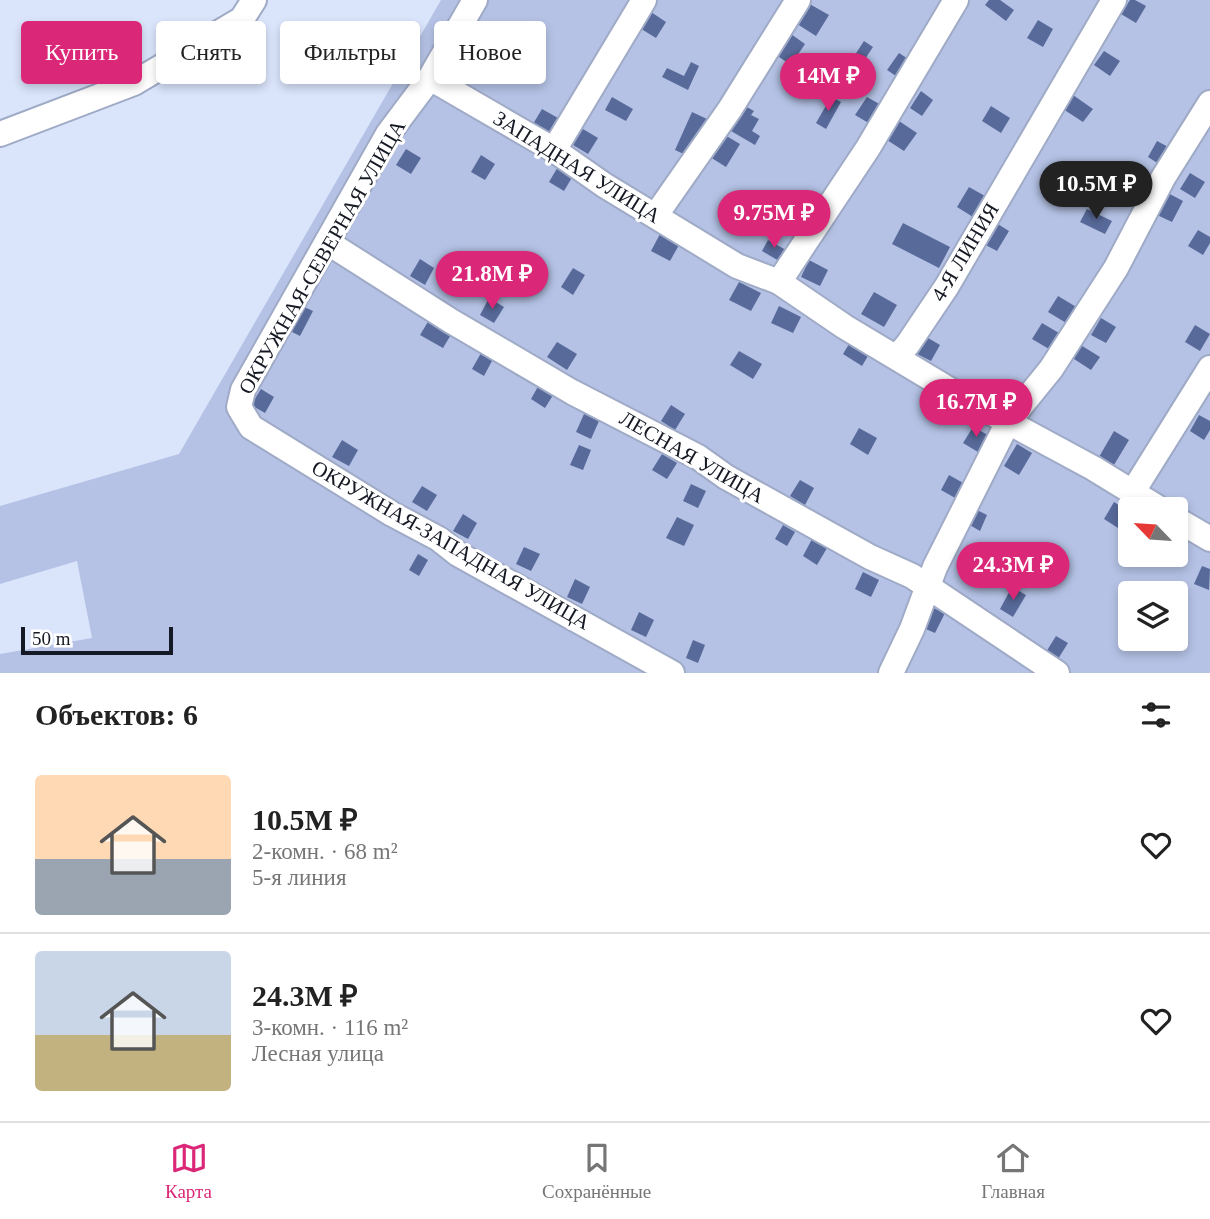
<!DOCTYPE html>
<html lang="ru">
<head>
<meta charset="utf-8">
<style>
	body { margin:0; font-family:"Times New Roman",serif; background:#f6f6f6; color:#222; height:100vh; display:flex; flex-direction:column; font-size:26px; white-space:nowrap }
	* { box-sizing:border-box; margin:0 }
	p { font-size:23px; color:#767676 }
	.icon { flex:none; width:38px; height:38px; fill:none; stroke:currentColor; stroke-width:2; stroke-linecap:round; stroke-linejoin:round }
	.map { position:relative; height:673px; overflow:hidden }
	.details { display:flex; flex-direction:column; background:#fff; flex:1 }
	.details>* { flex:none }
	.hud { position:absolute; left:21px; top:21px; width:700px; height:63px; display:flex; gap:14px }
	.needle { width:46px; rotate:295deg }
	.controls { position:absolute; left:1118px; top:497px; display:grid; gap:14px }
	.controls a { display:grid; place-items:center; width:70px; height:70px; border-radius:7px; background:#fff; box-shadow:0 4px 10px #0003; font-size:35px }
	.scale { position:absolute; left:21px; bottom:18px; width:152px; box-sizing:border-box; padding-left:7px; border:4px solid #151923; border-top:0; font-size:19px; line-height:24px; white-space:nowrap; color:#151923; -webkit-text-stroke:5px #fff; paint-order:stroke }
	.price { position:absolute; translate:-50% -60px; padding:0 16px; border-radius:24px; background:#db2777; color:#fff; font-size:23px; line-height:46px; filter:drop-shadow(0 2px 4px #0008) }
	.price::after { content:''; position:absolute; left:50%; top:42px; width:21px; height:16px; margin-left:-10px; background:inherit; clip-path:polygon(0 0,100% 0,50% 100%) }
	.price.current { background:#222; color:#fff }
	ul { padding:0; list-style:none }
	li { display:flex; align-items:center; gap:21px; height:175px; padding:0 35px }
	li+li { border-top:2px solid #e0e0e0 }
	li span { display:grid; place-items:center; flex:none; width:196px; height:140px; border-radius:7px; color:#555 }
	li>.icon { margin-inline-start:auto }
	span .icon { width:84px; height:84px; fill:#fffc; stroke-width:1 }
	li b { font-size:30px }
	h2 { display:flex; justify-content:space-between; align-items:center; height:84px; padding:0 35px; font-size:30px }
	.pill { padding:0 24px; border-radius:7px; background:#fff; box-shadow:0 4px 10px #0003; font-size:24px; line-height:63px }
	.pill.current { background:#db2777; color:#fff }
	.tab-bar { display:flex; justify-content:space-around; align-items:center; height:98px; border-top:2px solid #e0e0e0; background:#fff; font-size:19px; color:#767676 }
	.tab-bar a { display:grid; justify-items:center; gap:4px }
	.tab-bar .current { color:#db2777 }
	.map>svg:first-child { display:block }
</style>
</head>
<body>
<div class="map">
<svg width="1210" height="673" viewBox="0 0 1210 673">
	<rect width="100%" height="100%" fill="#dae4fb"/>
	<path fill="#b5c2e5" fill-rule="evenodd" d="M441,0H1210V673H0V654L92,638L77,561L0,584V506L179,454ZM1130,509H1176V555H1130ZM1130,593H1176V639H1130Z"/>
	<g fill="#586a9a">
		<path d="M989,0H1000L1014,10L1006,21L985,5Z"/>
		<path d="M1130,0H1135L1146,6L1136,23L1121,14Z"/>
		<path d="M806,2L829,15L816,36L794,22Z"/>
		<path d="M648,10L666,22L656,38L638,27Z"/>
		<path d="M1038,20L1053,29L1043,47L1027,38Z"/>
		<path d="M788,32L805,44L791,65L773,53Z"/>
		<path d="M864,41L873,47L850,82L841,76Z"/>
		<path d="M1104,51L1120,61L1110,76L1094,65Z"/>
		<path d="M899,53L916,64L905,82L887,70Z"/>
		<path d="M691,62L699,66L688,90L662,77L667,68L684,76Z"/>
		<path d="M834,78L847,85L840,96L828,90Z"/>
		<path d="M921,91L933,100L922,116L910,108Z"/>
		<path d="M1073,95L1093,109L1083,122L1063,109Z"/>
		<path d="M612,97L633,109L626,121L605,110Z"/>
		<path d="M831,97L841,102L826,129L816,123Z"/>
		<path d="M867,97L883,106L872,125L855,115Z"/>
		<path d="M745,106L754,111L751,115L759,119L752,131L760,136L755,145L731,131Z"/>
		<path d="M991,106L1010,118L1001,133L982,121Z"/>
		<path d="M542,109L558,118L550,133L533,124Z"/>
		<path d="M692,112L707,119L690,157L675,150Z"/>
		<path d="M899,121L917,133L904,151L887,140Z"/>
		<path d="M583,129L598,138L588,154L573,145Z"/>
		<path d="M723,134L740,144L726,167L710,157Z"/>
		<path d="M1157,141L1172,149L1162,166L1148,157Z"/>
		<path d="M406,149L421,158L411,174L396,165Z"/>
		<path d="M481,155L495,164L485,180L471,172Z"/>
		<path d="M559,165L574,174L564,191L549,182Z"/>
		<path d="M1190,173L1205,182L1195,198L1180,189Z"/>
		<path d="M969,187L985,196L973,217L957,207Z"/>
		<path d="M1166,192L1183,201L1172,222L1155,214Z"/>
		<path d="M1087,209L1112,221L1105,234L1080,222Z"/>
		<path d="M993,221L1009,231L997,251L980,242Z"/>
		<path d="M903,223L950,247L939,268L892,244Z"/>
		<path d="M1198,230L1210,237V243L1203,255L1188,246Z"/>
		<path d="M660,234L679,245L670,261L651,251Z"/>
		<path d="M768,240L786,250L779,261L762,251Z"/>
		<path d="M420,259L434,268L425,285L410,276Z"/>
		<path d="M809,260L828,270L820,286L801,277Z"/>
		<path d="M573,268L585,275L573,295L561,287Z"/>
		<path d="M739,282L761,293L751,311L729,300Z"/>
		<path d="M874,292L897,305L884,327L861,314Z"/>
		<path d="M1058,296L1078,308L1068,324L1048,312Z"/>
		<path d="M489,298L504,307L494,323L480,315Z"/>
		<path d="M300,305L313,311L300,336L288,330Z"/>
		<path d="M779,306L801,317L793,333L771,323Z"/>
		<path d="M1101,318L1116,327L1106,343L1091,335Z"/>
		<path d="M429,320L452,333L443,348L420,335Z"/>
		<path d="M1042,323L1059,333L1049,349L1032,339Z"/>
		<path d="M1195,325L1210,334L1200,351L1185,342Z"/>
		<path d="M923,335L940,345L931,361L913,352Z"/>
		<path d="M852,339L871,351L862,366L843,354Z"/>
		<path d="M557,342L577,354L567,370L547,357Z"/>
		<path d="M1079,344L1100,357L1091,370L1071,357Z"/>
		<path d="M739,351L762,364L753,379L730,365Z"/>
		<path d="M481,353L493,359L484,376L472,369Z"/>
		<path d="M540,383L555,392L545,408L531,399Z"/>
		<path d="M261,389L274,397L265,413L251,405Z"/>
		<path d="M671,405L685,414L675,430L661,421Z"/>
		<path d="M584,414L599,421L591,439L576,432Z"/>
		<path d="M1199,415L1210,421V430L1204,440L1190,431Z"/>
		<path d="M973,427L988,435L978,452L963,443Z"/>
		<path d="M859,428L877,438L868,455L850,444Z"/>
		<path d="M1114,431L1129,440L1114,465L1099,457Z"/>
		<path d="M342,440L358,450L349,466L332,457Z"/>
		<path d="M1017,444L1032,453L1019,475L1004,466Z"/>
		<path d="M579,445L591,450L583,470L570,465Z"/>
		<path d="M662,454L677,463L667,479L652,470Z"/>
		<path d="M949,475L965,484L957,499L941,490Z"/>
		<path d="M800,480L814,488L805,505L790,496Z"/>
		<path d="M691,484L706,491L698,508L683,501Z"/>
		<path d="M422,486L437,495L427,511L412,502Z"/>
		<path d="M1114,502L1128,511L1118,528L1104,519Z"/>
		<path d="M975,509L987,515L980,531L968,524Z"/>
		<path d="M463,514L477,523L468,539L453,531Z"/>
		<path d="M677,517L694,525L684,546L666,538Z"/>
		<path d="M783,525L795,532L787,546L775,539Z"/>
		<path d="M812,539L827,548L817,565L803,556Z"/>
		<path d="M968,545L982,552L973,568L960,561Z"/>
		<path d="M524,547L540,554L531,571L516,564Z"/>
		<path d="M1024,551L1041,555L1035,576L1019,572Z"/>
		<path d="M418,554L428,560L419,576L409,570Z"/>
		<path d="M1202,566L1210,569L1209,590L1194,584Z"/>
		<path d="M863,572L879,580L871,597L855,589Z"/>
		<path d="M575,579L590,587L582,604L567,597Z"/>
		<path d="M1012,587L1026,595L1013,617L1000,609Z"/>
		<path d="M931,607L945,613L935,633L921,627Z"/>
		<path d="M639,612L654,620L646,637L631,630Z"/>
		<path d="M1056,636L1068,643L1058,659L1046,652Z"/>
		<path d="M693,640L705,645L698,663L686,658Z"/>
	</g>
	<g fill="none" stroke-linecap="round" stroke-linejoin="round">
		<defs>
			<g id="minor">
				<path d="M475,0L430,78L388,134L243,390L239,407L251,427L392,514L439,539L458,554L672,673"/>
				<path d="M430,78L554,150L604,185L737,266L779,282L845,327L960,396L1093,468L1160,509"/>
				<path d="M0,134L134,83L242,19L254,0"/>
				<path d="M554,150L644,0"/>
				<path d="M656,215L730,109L798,0"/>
				<path d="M327,242L451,321L572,392L698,457L726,477L870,557L912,576L1057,673"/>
				<path d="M779,282L868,148L956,0"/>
				<path d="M897,357L908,344L947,286L1114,0"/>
				<path d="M1132,493L1210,368"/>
				<path d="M1176,519L1210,539"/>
				<path d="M891,673L912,629L935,567L1008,422L1051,369L1116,268L1163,178L1210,103"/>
			</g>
		</defs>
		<use href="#minor" stroke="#9faac6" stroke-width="28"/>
		<use href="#minor" stroke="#fff" stroke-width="24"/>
	</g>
	<g text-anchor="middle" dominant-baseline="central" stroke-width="6" stroke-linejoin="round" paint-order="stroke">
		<g font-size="21" fill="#151923" stroke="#fff">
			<text transform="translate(577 167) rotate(32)">ЗАПАДНАЯ УЛИЦА</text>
			<text transform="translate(965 252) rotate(-59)">4-Я ЛИНИЯ</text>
			<text transform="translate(322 257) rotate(-60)">ОКРУЖНАЯ-СЕВЕРНАЯ УЛИЦА</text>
			<text transform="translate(692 457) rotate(30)">ЛЕСНАЯ УЛИЦА</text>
			<text transform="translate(451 545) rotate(30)">ОКРУЖНАЯ-ЗАПАДНАЯ УЛИЦА</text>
		</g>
	</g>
</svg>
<div class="controls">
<a><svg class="needle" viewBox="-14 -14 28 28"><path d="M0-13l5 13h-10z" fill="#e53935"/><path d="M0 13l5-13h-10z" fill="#767676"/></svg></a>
<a><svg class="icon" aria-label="layers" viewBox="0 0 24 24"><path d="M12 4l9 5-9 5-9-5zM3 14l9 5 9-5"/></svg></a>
</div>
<div class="scale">50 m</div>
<b class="price" style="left:828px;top:113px">14M ₽</b>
<b class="price current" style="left:1096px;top:221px">10.5M ₽</b>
<b class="price" style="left:774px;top:250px">9.75M ₽</b>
<b class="price" style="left:492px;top:311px">21.8M ₽</b>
<b class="price" style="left:976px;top:439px">16.7M ₽</b>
<b class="price" style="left:1013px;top:602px">24.3M ₽</b>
<div class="hud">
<a class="pill current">Купить</a>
<a class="pill">Снять</a>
<a class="pill">Фильтры</a>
<a class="pill">Новое</a>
</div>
</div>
<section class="details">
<h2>Объектов: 6<svg class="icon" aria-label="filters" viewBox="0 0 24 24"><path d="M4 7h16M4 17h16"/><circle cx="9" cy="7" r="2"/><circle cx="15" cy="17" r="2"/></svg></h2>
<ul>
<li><span style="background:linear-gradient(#ffd9b3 60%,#9aa5b1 0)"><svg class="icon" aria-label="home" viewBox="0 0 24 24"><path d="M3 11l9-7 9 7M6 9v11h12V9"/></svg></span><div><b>10.5M ₽</b><p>2-комн. · 68 m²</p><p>5-я линия</p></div><svg class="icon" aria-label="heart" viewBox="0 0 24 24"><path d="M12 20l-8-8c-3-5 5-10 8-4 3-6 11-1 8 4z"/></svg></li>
<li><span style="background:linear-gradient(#c9d6e8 60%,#c2b280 0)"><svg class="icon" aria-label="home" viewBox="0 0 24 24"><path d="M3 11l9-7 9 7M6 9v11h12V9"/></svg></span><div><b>24.3M ₽</b><p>3-комн. · 116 m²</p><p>Лесная улица</p></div><svg class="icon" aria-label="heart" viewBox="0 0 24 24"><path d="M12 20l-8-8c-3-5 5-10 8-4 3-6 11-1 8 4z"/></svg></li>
</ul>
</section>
<nav class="tab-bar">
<a class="current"><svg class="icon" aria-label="map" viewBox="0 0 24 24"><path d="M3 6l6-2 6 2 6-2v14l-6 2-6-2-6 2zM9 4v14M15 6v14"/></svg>Карта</a>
<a><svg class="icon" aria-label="saved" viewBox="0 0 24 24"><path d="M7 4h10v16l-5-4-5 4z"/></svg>Сохранённые</a>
<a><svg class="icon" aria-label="home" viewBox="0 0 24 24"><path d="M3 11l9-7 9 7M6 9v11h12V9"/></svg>Главная</a>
</nav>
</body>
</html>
